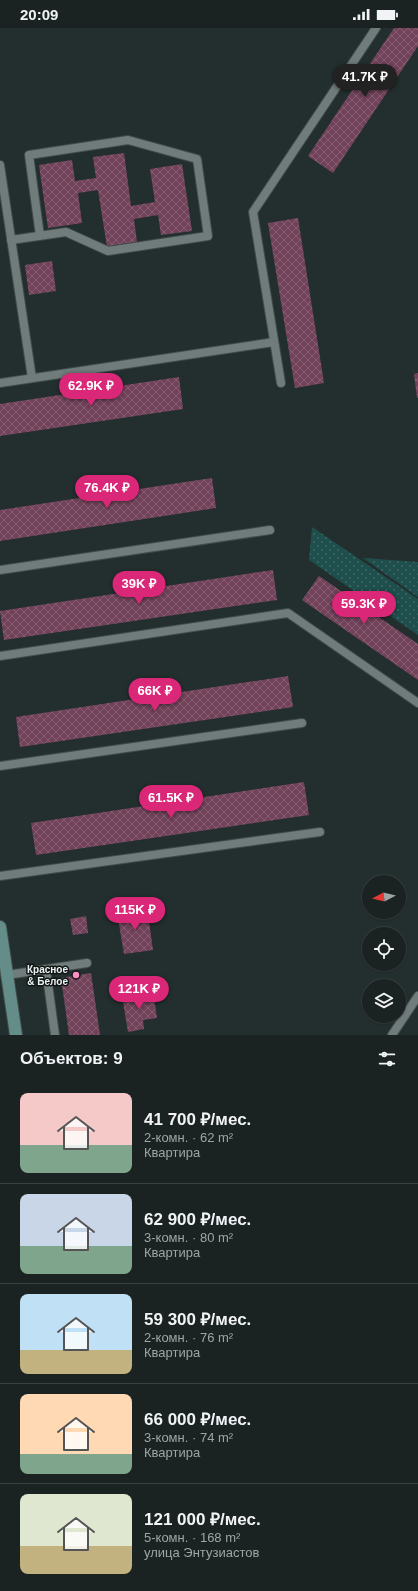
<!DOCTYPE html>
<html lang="ru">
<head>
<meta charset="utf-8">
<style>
	body { margin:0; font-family:Helvetica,sans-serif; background:#232b2a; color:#f1f3f6; height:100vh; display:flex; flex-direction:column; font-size:15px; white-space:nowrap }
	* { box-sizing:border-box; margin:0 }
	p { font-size:13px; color:#9fa4a5 }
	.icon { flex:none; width:22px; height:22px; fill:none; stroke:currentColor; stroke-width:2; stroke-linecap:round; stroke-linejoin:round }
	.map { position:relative; height:1007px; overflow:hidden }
	.sheet { display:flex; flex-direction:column; background:#1a2322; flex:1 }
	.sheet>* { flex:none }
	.needle { width:26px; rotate:263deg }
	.controls { position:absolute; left:362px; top:847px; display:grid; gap:8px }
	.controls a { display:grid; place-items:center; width:44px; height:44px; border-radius:50%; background:#1a2322; box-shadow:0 1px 3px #0004,0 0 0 1px #384040; font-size:20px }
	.price { position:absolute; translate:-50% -34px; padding:0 9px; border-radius:14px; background:#db2777; color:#fff; font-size:13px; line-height:26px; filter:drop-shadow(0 1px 2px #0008) }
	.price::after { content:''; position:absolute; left:50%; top:24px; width:12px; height:9px; margin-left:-6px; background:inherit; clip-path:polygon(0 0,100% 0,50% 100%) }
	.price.selected { background:#222; color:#fff }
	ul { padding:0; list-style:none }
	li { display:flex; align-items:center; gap:12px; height:100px; padding:0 20px }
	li+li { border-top:1px solid #384040 }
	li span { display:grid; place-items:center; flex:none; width:112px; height:80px; border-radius:8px; color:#555 }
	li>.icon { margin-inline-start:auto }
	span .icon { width:48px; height:48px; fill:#fffc; stroke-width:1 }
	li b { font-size:17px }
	h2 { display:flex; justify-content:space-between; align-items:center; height:48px; padding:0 20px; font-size:17px }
	.status { display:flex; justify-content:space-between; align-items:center; height:28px; padding:0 20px; background:#1a2322; direction:ltr }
	.status svg { height:11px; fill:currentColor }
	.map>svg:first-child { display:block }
</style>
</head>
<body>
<div class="status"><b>20:09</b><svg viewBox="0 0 49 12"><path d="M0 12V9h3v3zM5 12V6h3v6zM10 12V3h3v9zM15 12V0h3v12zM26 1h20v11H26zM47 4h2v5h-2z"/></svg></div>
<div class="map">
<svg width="418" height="1007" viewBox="0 0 418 1007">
	<defs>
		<pattern id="grass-dots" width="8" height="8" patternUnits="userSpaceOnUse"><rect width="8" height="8" fill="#1e4f4c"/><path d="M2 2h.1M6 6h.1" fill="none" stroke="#3f6966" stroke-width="1.8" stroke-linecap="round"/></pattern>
		<pattern id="building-cross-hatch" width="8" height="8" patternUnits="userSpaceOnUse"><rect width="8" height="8" fill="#72425a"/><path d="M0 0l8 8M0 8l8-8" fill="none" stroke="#865e72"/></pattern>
	</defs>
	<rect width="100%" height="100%" fill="#232f2e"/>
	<g fill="url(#grass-dots)">
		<path d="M312,499L418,571V607L309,532Z"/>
		<path d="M363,530L418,534V569Z"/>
	</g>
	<g fill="url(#building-cross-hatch)">
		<path d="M394,0H418V18L333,145L308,128Z"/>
		<path d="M124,125L131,178L155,174L150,141L182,136L192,203L161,207L158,187L134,191L137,214L107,219L98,162L78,165L82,195L48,200L39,137L72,132L75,153L96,150L93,129Z"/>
		<path d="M298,190L324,355L295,360L268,195Z"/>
		<path d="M52,233L56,263L29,267L25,237Z"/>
		<path d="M418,345V369L417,370L414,346Z"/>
		<path d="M179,349L183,381L0,408V376Z"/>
		<path d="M212,450L216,480L0,513V482Z"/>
		<path d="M273,542L277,572L4,612L0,583Z"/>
		<path d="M319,548L418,616V652L302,572Z"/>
		<path d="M288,648L293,679L20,719L16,689Z"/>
		<path d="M304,754L309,787L36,827L31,795Z"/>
		<path d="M147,879L153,922L124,926L117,884Z"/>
		<path d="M86,888L88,905L73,907L70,891Z"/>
		<path d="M91,945L100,1007H69L61,950Z"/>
		<path d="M153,963L157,990L143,992L144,1001L128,1004L122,968Z"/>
	</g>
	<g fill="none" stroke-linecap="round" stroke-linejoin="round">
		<defs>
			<g id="service">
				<path d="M0,137L32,350"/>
				<path d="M11,212L66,204L108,223L208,208L197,131L128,112L29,127L40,208"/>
				<path d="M0,355L274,314"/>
				<path d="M281,355L253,184L376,0"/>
				<path d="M0,542L270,502"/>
				<path d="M0,628L288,585L418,675"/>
				<path d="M0,738L302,695"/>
				<path d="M0,848L320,804"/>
				<path d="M46,941L55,1007"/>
				<path d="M7,947L87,935"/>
				<path d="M392,1007L418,968"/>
			</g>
			<path id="secondary" d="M0,899L16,1007"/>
		</defs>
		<use href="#service" stroke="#414c4b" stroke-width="10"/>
		<use href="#secondary" stroke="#414c4b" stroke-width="14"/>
		<use href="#service" stroke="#6f7c7b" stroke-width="8"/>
		<use href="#secondary" stroke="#648c89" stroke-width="12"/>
	</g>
	<circle fill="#fa8fc6" stroke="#111615" stroke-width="1.5" cx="76" cy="947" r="4"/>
	<g text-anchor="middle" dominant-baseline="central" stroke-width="3" stroke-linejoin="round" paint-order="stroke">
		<g font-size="10" font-weight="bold" fill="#eaf2f1" stroke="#111615" text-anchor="end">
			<text x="68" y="941">Красное<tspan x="68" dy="12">&amp; Белое</tspan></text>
		</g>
	</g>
</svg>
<div class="controls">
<a><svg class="needle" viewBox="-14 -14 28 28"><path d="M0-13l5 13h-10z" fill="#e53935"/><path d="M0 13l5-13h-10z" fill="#9fa4a5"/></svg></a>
<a><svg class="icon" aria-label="locate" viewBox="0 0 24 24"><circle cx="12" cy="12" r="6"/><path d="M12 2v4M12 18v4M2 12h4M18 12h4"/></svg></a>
<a><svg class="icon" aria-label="layers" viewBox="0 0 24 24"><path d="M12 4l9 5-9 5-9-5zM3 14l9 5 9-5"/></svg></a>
</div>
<b class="price selected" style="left:365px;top:70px">41.7K ₽</b>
<b class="price" style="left:91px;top:379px">62.9K ₽</b>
<b class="price" style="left:107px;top:481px">76.4K ₽</b>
<b class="price" style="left:139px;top:577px">39K ₽</b>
<b class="price" style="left:364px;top:597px">59.3K ₽</b>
<b class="price" style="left:155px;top:684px">66K ₽</b>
<b class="price" style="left:171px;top:791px">61.5K ₽</b>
<b class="price" style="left:135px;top:903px">115K ₽</b>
<b class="price" style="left:139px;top:982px">121K ₽</b>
</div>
<section class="sheet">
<h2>Объектов: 9<svg class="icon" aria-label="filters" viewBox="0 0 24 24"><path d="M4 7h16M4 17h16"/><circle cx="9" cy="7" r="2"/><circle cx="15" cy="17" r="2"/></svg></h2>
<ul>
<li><span style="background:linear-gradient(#f6c9c9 65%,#7fa58c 0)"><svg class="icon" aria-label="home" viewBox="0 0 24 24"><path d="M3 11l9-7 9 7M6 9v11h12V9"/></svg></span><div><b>41 700 ₽/мес.</b><p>2-комн. · 62 m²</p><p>Квартира</p></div></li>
<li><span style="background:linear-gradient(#c9d6e8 65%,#7fa58c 0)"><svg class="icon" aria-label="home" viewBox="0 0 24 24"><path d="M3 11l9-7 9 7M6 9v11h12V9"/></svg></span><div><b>62 900 ₽/мес.</b><p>3-комн. · 80 m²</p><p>Квартира</p></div></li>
<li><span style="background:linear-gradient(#bfe0f5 70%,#c2b280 0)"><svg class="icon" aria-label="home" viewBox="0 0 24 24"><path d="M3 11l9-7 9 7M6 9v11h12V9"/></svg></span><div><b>59 300 ₽/мес.</b><p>2-комн. · 76 m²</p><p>Квартира</p></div></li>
<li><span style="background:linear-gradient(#ffd9b3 75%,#7fa58c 0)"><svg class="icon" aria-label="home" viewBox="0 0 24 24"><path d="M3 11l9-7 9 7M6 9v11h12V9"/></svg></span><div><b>66 000 ₽/мес.</b><p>3-комн. · 74 m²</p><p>Квартира</p></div></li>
<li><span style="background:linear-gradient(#dfe7d0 65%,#c2b280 0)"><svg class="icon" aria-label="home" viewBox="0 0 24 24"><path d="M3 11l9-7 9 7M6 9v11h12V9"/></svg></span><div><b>121 000 ₽/мес.</b><p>5-комн. · 168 m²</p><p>улица Энтузиастов</p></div></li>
</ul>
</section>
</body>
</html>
